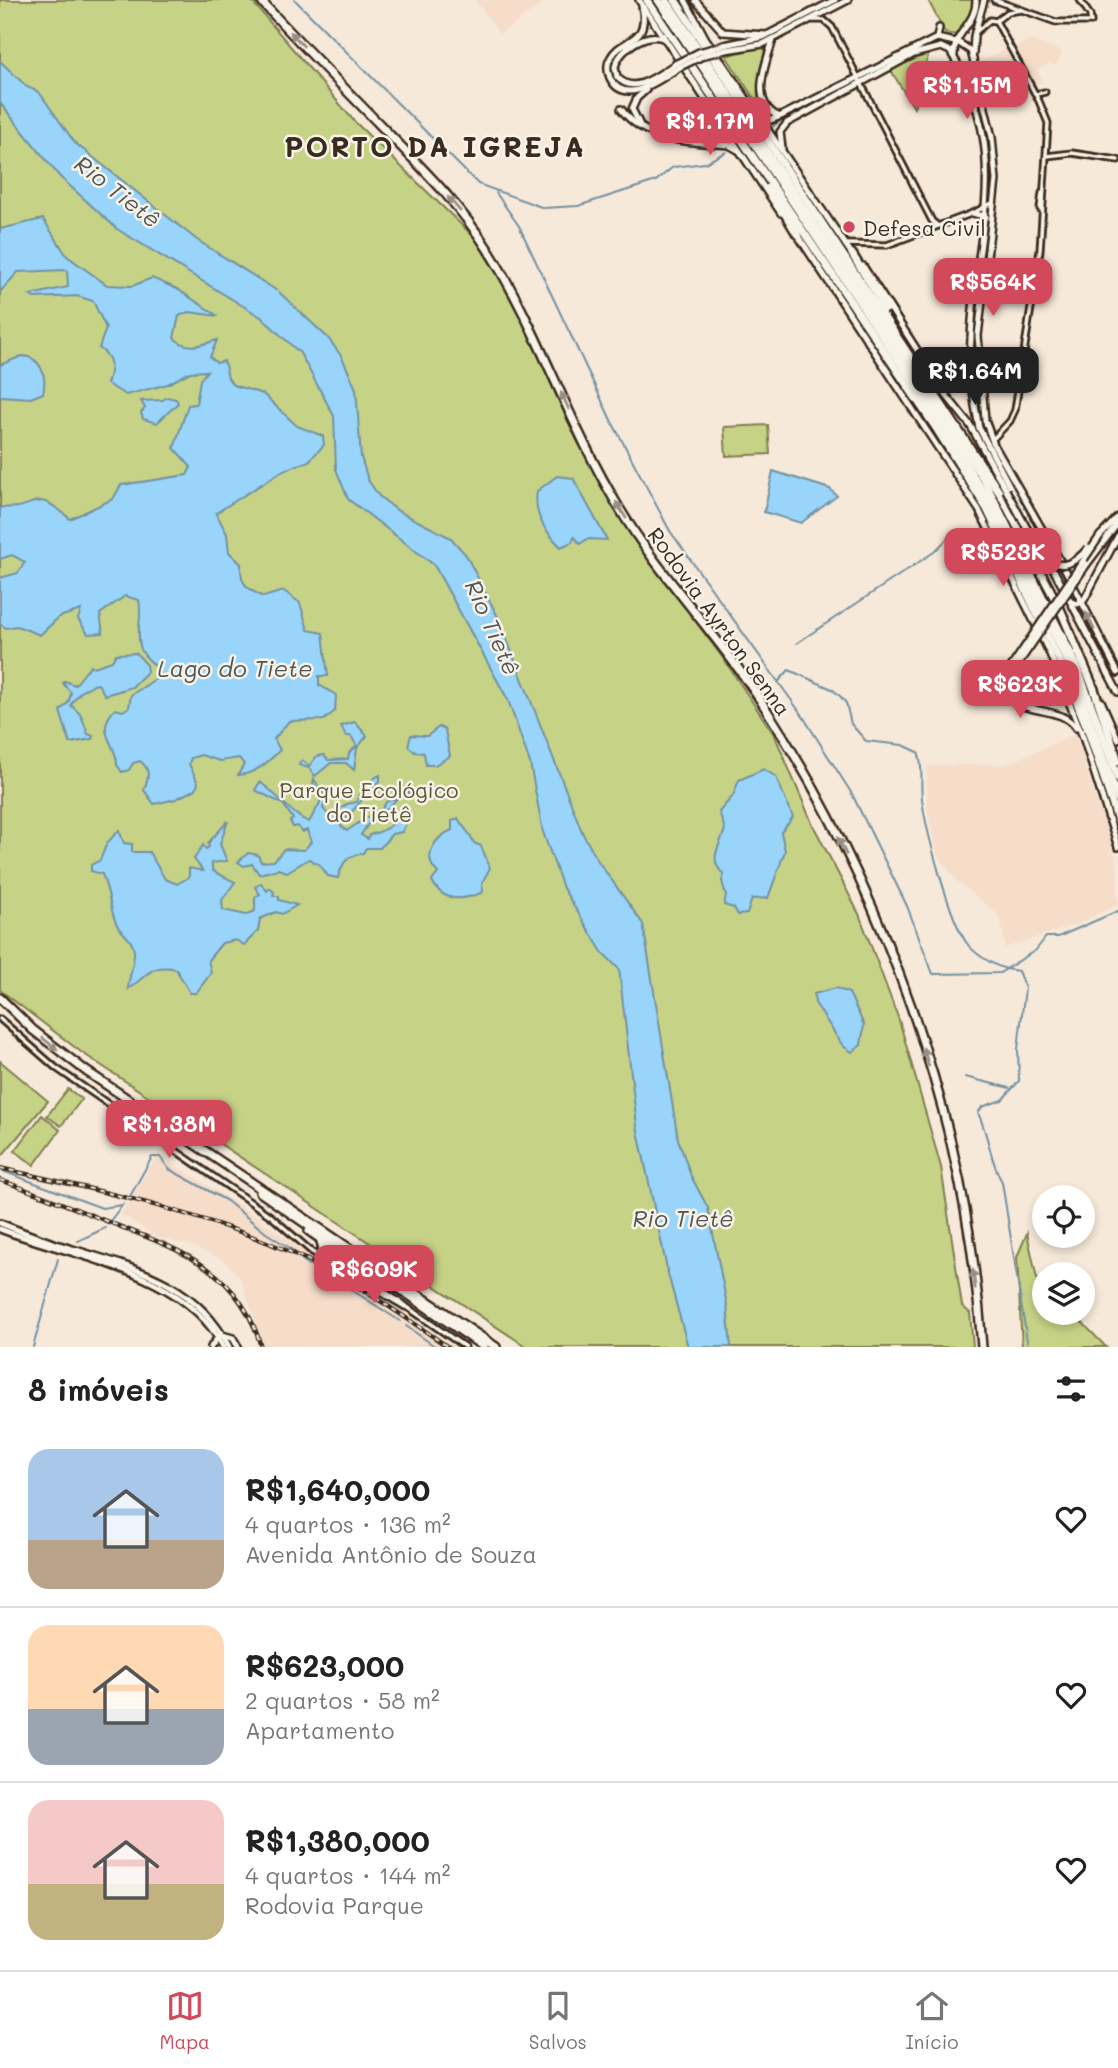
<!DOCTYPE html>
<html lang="pt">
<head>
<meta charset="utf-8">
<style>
	body { margin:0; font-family:Mali,sans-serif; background:#f6f6f6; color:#222; height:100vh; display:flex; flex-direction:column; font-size:26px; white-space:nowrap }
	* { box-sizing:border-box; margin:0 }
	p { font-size:23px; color:#767676 }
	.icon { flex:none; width:38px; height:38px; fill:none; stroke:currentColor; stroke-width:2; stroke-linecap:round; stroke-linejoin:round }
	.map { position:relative; height:1347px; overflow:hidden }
	.panel { display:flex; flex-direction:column; background:#fff; flex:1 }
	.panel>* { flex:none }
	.fabs { position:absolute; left:1032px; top:1185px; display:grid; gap:14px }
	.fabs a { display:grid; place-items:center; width:63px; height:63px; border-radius:50%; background:#fff; box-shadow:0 4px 10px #0003; font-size:35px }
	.price { position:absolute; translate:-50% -60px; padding:0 16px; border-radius:14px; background:#d1495b; color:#fff; font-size:23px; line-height:46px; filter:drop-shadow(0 2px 4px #0008) }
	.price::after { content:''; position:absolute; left:50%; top:42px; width:21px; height:16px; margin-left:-10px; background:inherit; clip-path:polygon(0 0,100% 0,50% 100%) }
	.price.on { background:#222; color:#fff }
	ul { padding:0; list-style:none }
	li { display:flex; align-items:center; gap:21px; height:175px; padding:0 28px }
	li+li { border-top:2px solid #e0e0e0 }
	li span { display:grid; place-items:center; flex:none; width:196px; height:140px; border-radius:21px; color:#555 }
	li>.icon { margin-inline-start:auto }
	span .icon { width:84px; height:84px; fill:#fffc; stroke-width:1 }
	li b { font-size:30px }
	h2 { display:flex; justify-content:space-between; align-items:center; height:84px; padding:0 28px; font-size:30px }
	.dock { display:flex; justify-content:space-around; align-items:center; height:98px; border-top:2px solid #e0e0e0; background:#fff; font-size:19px; color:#767676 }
	.dock a { display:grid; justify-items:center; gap:4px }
	.dock .on { color:#d1495b }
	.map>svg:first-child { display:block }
</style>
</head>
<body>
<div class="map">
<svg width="1118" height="1347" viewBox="0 0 1118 1347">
	<rect width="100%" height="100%" fill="#f6e9da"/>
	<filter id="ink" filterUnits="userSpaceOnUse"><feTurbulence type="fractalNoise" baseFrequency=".0143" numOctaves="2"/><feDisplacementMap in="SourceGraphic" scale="14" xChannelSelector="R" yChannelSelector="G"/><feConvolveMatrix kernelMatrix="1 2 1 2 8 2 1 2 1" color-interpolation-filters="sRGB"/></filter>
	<g filter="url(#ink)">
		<g fill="#f5ddca">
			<path d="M475,0H548L500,34Z"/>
			<path d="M1030,39L1062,52L1056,66L1050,63L1038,70L1043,81L1034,87L1014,47Z"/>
			<path d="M1009,47L1029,86L1011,98L987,101L979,63Z"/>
			<path d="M1076,734L1096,802L1102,807L1118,869V904L1080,923L1005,948L1001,922L995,912L956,880L937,854L927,807V766L1006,764Z"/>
			<path d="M158,1154L253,1214L341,1278L381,1302L384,1298L454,1347H264L240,1277L223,1260L192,1246L156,1237L121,1214Z"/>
		</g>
		<g fill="#c6d386" stroke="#807e52" stroke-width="2">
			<path d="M0,0H251L355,122L475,238L510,295L578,442L632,536L725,661L775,736L812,823L859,914L899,1020L941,1167L962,1306L970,1313L973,1347H527L81,1052L0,990Z"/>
			<path d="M928,0H973L970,18L956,35L945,33Z"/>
			<path d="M764,46L766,54L758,83L772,116L763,112L726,56Z"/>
			<path d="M925,55L928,56L914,108L890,69Z"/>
			<path d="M768,425L770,454L726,456L724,427Z"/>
			<path d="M0,1061L48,1101L0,1158Z"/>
			<path d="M68,1089L82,1099L61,1126L47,1116Z"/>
			<path d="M42,1115L60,1130L34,1165L15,1151Z"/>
			<path d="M1027,1233L1037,1279L1045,1281V1312L1073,1313L1106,1347H1022L1017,1257Z"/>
		</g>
		<g fill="#99d5fa" stroke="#7391a2" stroke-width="2">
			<path d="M0,61L27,87L39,92L75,143L197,240L279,292L328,338L342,357L356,389L361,457L368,480L379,496L398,511L451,538L466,555L498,617L583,834L598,861L643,924L678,1139L691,1176L708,1208L727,1305L731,1347H688L668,1274L637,1126L619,969L602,952L563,888L543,832L530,763L508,700L434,565L348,499L336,469L334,416L300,353L261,317L117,229L59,176L0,103Z"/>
			<path d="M43,219L67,256L107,285L132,286L152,278L177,289L218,316L189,312L179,316L174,338C188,351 200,345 217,340L210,357L217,363L224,361L228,378L233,385L263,394L297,426L323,436L324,445L309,461L284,470L216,513L227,534L229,552L241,564C240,584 246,588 263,597L284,591L300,603L308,630L323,633L328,676H319V685L336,695L335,711L324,720L289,721L274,739L280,750C268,762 256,774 238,775L244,764L239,758L220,761L201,755L191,758L189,764L198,783L196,789L176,799L154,804L144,790C148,778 152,770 140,761L133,763L129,770L122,772L117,765C118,744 93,732 115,709L123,711L129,707L131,695L160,676C156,661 145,661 141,649C135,632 143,618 139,600L125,596L100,614L103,633L88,634L78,619L81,610L59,617L40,635L17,626L6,628L0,624V578L18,573L25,562L12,555L0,559V507C39,512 31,484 70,519L113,499L121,485L187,475L191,467L174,448L188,405L196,404L200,380L207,371L190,372L168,384L126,395L107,384C112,368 114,358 99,348L106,328L93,301L77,296L34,298L30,295L68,287L67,270L18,272L0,292V229Z"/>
			<path d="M22,356C42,357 47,377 43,393L31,398L0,396V365Z"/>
			<path d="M167,397L176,399L178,403L157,423L143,419L141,413L145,408L141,401L163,400Z"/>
			<path d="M773,471L830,489L837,496L801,523L764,512Z"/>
			<path d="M557,476L573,478L607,540L587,539L580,544L574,537L572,542L561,547C545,531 533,515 537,491Z"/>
			<path d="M136,653L146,664L147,672L132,687L105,695L98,684C86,686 77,694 71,705L81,715L88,734L93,736L92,739L70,743L60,711L68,703L71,693L63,683L65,681L75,685L91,665L94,667L112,661L116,654Z"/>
			<path d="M355,722L367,736L357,748L354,770L346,763H331L315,776L309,768L299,765L302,760L309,766L317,756L324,755L328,760L348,759L349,753L357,746L351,736H346L341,726Z"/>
			<path d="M439,727L445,730L450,756L435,765H426L424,753L415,752L408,746L411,735L427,736Z"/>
			<path d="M764,769L776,777L793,817L781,832L785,851L768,898L752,899L747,914L738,915L734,908L724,905L726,896L722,881L724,875C707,859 720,847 725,829L719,812L733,796L739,780Z"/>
			<path d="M380,775V781C365,795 353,811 340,825L347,831C352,827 380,809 382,809L386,802L394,799L402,788L409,787V793L403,792L377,820L370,821L361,835L368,839L369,835C379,833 399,824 403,811L410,815L402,832L392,834L380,848H366L363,853C344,857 343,863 338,878L328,876L320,865L309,859L287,872L278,869L259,874L252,864L244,866L238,862L248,853L258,855L261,862L274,861L284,849L304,850L311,842L307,830L302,832L298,826L293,827L290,821L293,819L283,804L255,790L260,782C277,794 294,817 309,822L320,803V790L313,785L314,779L322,793L335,792L327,799L323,808L330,817L347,804L357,802L359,796C367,790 369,779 380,775Z"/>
			<path d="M458,818C463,828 470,832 474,843L481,846L490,868L482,883L483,892C463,901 443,903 432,881L438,873C421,857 435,837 452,830V821Z"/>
			<path d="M228,821L220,844L227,861L211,863L213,871L235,882L222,900L223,910L246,915L255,911V897L260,894L255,887L261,883L267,891L270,888L274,892L273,895L279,897V900L297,905L282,914L276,912L260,919L258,931L244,945L236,940L222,943L208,960L211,973L196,993H190L176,969C149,963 147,977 128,989C129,975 134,966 134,951C133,939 121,933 116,923C110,909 109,891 102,874L91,871V865L100,860L107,843L119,830L124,843L132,844V852H149L165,879L177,884L189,877V868L203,871L194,859L203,845L206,849L209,847L208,843Z"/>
			<path d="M836,988L849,993L864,1025L861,1045L852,1052L843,1046L815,1003L814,994Z"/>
		</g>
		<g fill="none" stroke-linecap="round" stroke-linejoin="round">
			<g stroke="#7391a2" stroke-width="2">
				<path d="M295,0L478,184L544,208L578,206L656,181L673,167L705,163L726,152"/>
				<path d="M772,127L783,119"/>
				<path d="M496,193L519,226L611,420L670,531L802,715L852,794L907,906L933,974L1000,973L1006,969L1018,971L1025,988L1018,1049L1019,1081L1002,1100L982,1107L978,1113C989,1136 990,1161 1002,1182L1028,1347"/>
				<path d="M797,643L934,552L948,538"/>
				<path d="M779,681L789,670L832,689L840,696L846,703L851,724L866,741L903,745L918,752C924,768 920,782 922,799C926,831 949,917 966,942C974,954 993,965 1006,969L1036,950L1046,937H1058L1118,911"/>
				<path d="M965,1077L1010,1088"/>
				<path d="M0,1170L102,1208L122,1205"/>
				<path d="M129,1198L152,1157H160L169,1169L227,1201L266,1233L290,1248L307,1264L316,1267L400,1321"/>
				<path d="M110,1221L123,1204"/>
				<path d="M78,1241L105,1228"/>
				<path d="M406,1326L436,1347"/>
				<path d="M33,1347L58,1259"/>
			</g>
			<defs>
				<g id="minor">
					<path d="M994,0L1056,22H1091L1090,15L1080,0"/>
					<path d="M813,20H824L832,27L932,221L938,226"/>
					<path d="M977,31L990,20L996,21L1008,12L1021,10"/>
					<path d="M1036,94L1045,92"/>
					<path d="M1047,156L1072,153L1118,160"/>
					<path d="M1040,209L1042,193"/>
					<path d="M847,244L887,245L973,213L992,203"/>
					<path d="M992,440L1010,421L1015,410L1040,250L1048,123L1039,101L996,21"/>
					<path d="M0,1019L56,1068L272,1217L312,1252L405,1307"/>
					<path d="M360,1281L384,1291L465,1347"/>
				</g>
				<g id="major">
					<path d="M639,0L781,213"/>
					<path d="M685,0L706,39L854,257"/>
					<path d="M695,0L723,32L766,35"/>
					<path d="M642,6C644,15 645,24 640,32C632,43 617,45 611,57C607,63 607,71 610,78C625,108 662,78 680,67"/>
					<path d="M937,38L939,28"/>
					<path d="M665,39C647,30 619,49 615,67L617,77C635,97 660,73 677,63"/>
					<path d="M773,40C766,62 749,103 778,116"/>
					<path d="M724,45L763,37L835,0"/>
					<path d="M941,47L950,51C1014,154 975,230 971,338C969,368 973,398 979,428L1118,692"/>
					<path d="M726,50L763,44L848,0"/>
					<path d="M973,54L974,36L984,0"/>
					<path d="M954,55C953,33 977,23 976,0"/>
					<path d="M621,109C646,143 691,142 729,145L738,150"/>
					<path d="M758,114L771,120L781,116L937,38L959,43L971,51L992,137L996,180L978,336L985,420L994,445L1067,573L1118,673"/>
					<path d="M640,125L632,109L637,98L646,90"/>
					<path d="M700,140L716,132L718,119"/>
					<path d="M782,148L780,132L787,123L914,54L941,47"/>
					<path d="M973,213L986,217"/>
					<path d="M795,231L979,510L1050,654L1083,737L1118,847"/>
					<path d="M863,266L946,395L970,425L1006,490"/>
					<path d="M1100,536L1118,517"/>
					<path d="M1087,564L1118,523"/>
					<path d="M1071,602L1078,604L1084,600L1118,536"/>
					<path d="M1014,670V692L1022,700L1034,704L1051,695L1056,683L1054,671"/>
					<path d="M1007,673C997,723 1058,699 1076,728"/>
					<path d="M1101,701L1118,739"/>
					<path d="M0,1223C25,1233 50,1243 76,1250C138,1269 197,1284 229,1347"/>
					<path d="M0,1229C72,1257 187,1272 223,1347"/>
					<path d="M222,1335L233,1338L238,1347"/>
					<path d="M211,1347L219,1336"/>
				</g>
				<g id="highway">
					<path d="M260,0C301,44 343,87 385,130C421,167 459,204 487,248C539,330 568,423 618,506C658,574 714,630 757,695C883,886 967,1118 982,1347"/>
					<path d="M647,0L934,425L987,509L1063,668L1088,730L1118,821"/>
					<path d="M658,0L939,421L990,503L1070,666L1118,799"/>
					<path d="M666,0L983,478L1076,664L1118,778"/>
					<path d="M675,0L1001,495L1061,611L1094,689L1118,761"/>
					<path d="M769,187L797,234"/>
					<path d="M852,254L886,309"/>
					<path d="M0,998L33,1030L86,1071L496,1347"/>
					<path d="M260,1192L484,1347"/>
					<path d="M309,1231L342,1254"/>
					<path d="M319,1256L323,1248L321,1242"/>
					<path d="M333,1266L346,1257"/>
				</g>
			</defs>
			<use href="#minor" stroke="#3b2a1e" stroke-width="9"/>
			<use href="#major" stroke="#3b2a1e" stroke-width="10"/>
			<use href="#highway" stroke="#3b2a1e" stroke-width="12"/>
			<use href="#minor" stroke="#f7f3e8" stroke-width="3.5"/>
			<use href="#major" stroke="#f7f3e8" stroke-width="5"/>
			<use href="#highway" stroke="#f7f3e8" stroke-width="7"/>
			<defs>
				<g id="rail">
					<path d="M0,1168C96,1190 197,1211 288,1251C346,1276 397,1311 448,1347"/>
					<path d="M0,1180C37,1193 74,1208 111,1223C178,1249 240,1269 261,1347"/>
				</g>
			</defs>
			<use href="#rail" stroke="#3b2a1e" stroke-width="4.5"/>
			<use href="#rail" stroke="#f7f3e8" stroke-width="2" stroke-dasharray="5" stroke-linecap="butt"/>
			<defs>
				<g id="major-bridge">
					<path d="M677,63L699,52L724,45"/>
					<path d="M680,67L705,55L726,50"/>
					<path d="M1006,490L1041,554C1058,572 1074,565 1088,548"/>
					<path d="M1014,670L1087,564"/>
					<path d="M1007,673L1100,536"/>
				</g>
			</defs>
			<use href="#major-bridge" stroke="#3b2a1e" stroke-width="10" stroke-linecap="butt"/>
			<use href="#major-bridge" stroke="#f7f3e8" stroke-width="5"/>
		</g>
		<defs><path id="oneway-solid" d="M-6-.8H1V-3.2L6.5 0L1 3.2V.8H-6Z" transform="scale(1.75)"/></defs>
		<g fill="#998e83">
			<use href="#oneway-solid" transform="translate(297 39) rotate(-133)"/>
			<use href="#oneway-solid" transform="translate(454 204) rotate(-131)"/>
			<use href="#oneway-solid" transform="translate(565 401) rotate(-115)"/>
			<use href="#oneway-solid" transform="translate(621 510) rotate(-122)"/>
			<use href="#oneway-solid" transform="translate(1090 621) rotate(-116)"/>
			<use href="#oneway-solid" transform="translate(842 846) rotate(-116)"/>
			<use href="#oneway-solid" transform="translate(50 1044) rotate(39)"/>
			<use href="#oneway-solid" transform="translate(926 1057) rotate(-107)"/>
			<use href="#oneway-solid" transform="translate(974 1279) rotate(-97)"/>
		</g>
	</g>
	<circle fill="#d1495b" stroke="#f7f3e8" stroke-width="2.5" cx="849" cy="227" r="7"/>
	<g text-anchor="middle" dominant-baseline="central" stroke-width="5" stroke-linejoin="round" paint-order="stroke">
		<g font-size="21" fill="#3b2a1e" stroke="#f7f3e8" text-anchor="start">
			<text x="863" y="227">Defesa Civil</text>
		</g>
		<g font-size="21" fill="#3b2a1e" stroke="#f7f3e8">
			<text transform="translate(720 621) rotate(54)">Rodovia Ayrton Senna</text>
		</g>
		<g font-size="21" fill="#5e5438" stroke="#f7f3e8">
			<text x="369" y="789">Parque Ecológico<tspan x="369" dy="24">do Tietê</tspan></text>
		</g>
		<g font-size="23" font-style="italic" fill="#525555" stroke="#f7f3e8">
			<text transform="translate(118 191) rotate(38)">Rio Tietê</text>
			<text transform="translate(493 627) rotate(66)">Rio Tietê</text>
			<text x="235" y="668">Lago do Tiete</text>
			<text x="683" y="1218">Rio Tietê</text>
		</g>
		<g font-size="28" font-weight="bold" letter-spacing="2" fill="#3b2a1e" stroke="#f7f3e8">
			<text x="435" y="146">PORTO DA IGREJA</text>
		</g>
	</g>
</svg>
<div class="fabs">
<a><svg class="icon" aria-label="locate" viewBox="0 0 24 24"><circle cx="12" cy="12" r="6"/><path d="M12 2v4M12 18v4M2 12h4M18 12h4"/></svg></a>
<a><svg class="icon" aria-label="layers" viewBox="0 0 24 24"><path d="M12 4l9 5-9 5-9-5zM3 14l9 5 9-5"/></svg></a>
</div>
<b class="price" style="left:967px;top:121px">R$1.15M</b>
<b class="price" style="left:710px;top:157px">R$1.17M</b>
<b class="price" style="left:993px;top:318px">R$564K</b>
<b class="price on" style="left:975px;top:407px">R$1.64M</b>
<b class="price" style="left:1003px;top:588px">R$523K</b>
<b class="price" style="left:1020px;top:720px">R$623K</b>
<b class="price" style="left:169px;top:1160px">R$1.38M</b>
<b class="price" style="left:374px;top:1305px">R$609K</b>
</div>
<section class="panel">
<h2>8 imóveis<svg class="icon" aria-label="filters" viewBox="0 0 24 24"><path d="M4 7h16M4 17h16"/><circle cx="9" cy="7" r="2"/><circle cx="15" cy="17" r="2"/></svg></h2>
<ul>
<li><span style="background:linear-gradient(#a9c7e8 65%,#b9a48a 0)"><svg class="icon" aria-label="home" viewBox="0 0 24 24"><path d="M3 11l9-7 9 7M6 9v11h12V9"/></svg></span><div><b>R$1,640,000</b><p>4 quartos · 136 m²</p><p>Avenida Antônio de Souza</p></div><svg class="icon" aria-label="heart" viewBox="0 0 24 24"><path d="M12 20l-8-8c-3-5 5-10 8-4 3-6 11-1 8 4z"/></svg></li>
<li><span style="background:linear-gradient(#ffd9b3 60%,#9aa5b1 0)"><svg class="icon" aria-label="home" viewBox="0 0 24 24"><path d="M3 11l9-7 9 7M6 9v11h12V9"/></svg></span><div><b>R$623,000</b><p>2 quartos · 58 m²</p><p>Apartamento</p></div><svg class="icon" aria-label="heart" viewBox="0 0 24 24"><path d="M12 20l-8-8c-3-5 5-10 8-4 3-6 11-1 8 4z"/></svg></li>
<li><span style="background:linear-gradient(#f6c9c9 60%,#c2b280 0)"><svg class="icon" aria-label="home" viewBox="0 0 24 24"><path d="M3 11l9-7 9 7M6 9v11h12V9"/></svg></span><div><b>R$1,380,000</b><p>4 quartos · 144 m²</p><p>Rodovia Parque</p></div><svg class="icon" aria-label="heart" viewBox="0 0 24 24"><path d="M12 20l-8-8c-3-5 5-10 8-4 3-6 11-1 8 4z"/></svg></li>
</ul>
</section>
<nav class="dock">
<a class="on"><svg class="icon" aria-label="map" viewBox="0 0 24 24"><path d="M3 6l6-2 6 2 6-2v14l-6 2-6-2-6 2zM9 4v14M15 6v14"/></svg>Mapa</a>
<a><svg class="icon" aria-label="saved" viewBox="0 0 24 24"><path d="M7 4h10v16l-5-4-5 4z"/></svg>Salvos</a>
<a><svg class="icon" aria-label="home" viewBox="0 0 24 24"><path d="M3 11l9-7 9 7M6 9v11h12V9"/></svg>Início</a>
</nav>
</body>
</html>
